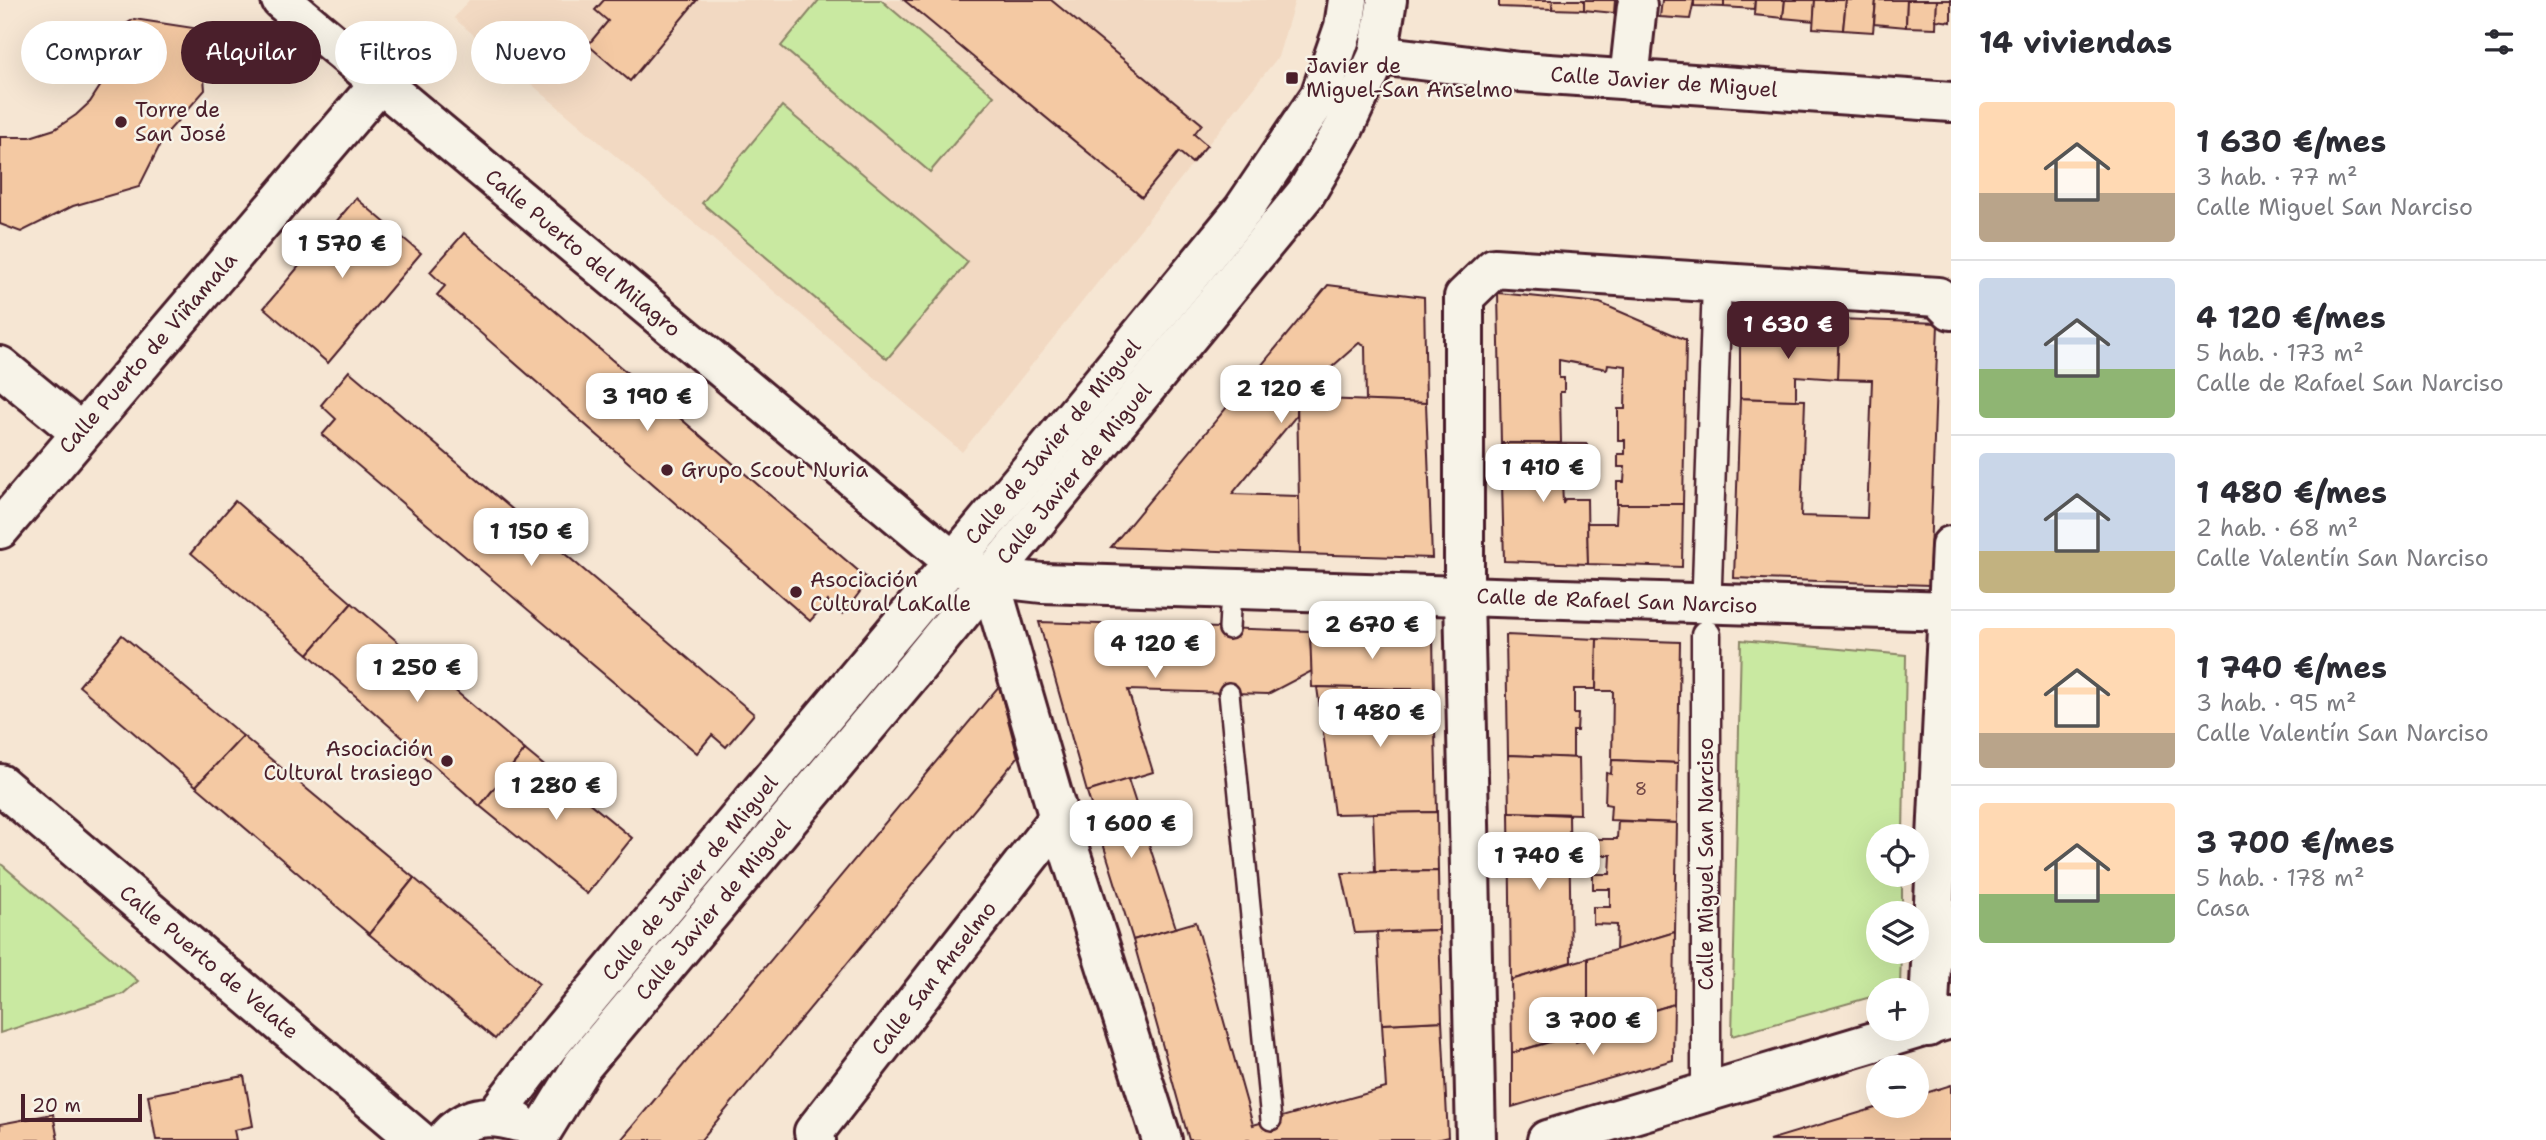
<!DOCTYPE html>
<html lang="es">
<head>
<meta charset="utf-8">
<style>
	body { margin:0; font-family:"Shantell Sans",sans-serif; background:#f7f7f7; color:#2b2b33; height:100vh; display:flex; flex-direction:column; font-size:26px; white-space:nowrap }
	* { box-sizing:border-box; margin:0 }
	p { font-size:23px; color:#7c7c81 }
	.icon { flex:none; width:38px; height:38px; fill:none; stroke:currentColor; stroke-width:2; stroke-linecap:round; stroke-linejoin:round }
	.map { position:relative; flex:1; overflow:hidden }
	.drawer { display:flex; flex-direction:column; background:#fff; width:595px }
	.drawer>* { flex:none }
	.hud { position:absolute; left:21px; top:21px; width:665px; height:63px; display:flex; gap:14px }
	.fabs { position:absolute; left:1866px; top:824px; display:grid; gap:14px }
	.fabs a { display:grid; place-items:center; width:63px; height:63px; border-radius:50%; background:#fff; box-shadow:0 7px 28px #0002; font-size:35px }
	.scale { position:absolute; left:21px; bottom:18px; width:121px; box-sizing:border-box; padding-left:7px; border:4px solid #4a1f2b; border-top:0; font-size:19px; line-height:24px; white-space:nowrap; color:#4a1f2b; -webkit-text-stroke:5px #f7f3e8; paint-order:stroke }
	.price { position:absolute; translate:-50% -60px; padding:0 16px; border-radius:14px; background:#fff; color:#222; font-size:23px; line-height:46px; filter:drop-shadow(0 2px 4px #0008) }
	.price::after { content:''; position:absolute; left:50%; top:42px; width:21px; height:16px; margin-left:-10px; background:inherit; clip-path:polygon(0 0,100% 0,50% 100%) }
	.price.selected { background:#4a1f2b; color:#fff }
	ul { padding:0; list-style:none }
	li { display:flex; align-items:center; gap:21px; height:175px; padding:0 28px }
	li+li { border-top:2px solid #e1e1e2 }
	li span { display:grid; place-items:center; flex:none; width:196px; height:140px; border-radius:7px; color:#555 }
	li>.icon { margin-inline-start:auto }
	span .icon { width:84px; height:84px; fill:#fffc; stroke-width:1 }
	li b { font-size:30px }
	h2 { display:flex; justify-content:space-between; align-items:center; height:84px; padding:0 28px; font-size:30px }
	.pill { padding:0 24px; border-radius:32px; background:#fff; box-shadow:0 7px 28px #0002; font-size:24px; line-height:63px }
	.pill.selected { background:#4a1f2b; color:#fff }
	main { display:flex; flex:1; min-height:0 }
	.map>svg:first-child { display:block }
</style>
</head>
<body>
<main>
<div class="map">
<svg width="1951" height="1140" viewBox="0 0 1951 1140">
	<rect width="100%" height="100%" fill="#f6e6d3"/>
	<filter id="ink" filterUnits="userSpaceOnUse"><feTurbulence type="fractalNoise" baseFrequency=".0143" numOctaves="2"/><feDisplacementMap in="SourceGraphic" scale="14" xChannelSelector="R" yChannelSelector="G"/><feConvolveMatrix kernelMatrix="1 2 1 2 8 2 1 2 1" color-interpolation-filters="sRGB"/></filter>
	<g filter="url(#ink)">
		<path fill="#f2d9c2" d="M469,0H1295L1278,57L962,452L454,18Z"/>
		<g fill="#c9e9a1" stroke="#8a8466" stroke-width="2">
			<path d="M819,0H881L994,96L930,172L781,46Z"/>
			<path d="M782,106L968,262L887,359L702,203Z"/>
			<path d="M1741,640L1906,655L1903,836H1878V875H1902V913L1878,914V952H1901L1900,988L1878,990V995L1732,1036Z"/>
			<path d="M0,863L138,981L123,994L0,1033Z"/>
		</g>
		<g fill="#f4c9a3" stroke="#4a1f2b" stroke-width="2">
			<path d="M604,0H697L630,81L588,45L608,21L595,10Z"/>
			<path d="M904,0H1051L1202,124L1194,134L1207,145L1192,163L1179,152L1142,197Z"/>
			<path d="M1499,0H1553L1552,9L1499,7Z"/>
			<path d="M1553,0H1584V10L1552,9Z"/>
			<path d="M1584,0H1615L1614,13L1584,10Z"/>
			<path d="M1662,0H1694L1690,19L1660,17Z"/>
			<path d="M1694,0H1724V7L1694,6Z"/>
			<path d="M1724,0H1755L1754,9L1724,7Z"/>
			<path d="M1755,0H1785L1783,18L1754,15Z"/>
			<path d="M1785,0H1815L1814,21L1783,18Z"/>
			<path d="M1815,0H1846L1843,30L1813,28Z"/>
			<path d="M1846,0H1876L1873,32L1843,30Z"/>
			<path d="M1876,0H1907L1906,27L1874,24Z"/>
			<path d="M1907,0H1937L1936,28L1906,27Z"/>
			<path d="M1937,0H1951V22L1936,20Z"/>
			<path d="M134,19L200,29L205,90L165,135L139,187L73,206L21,232L0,224V137H30L55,129L76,115L90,102L110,71L117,51L120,28Z"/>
			<path d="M356,198L421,253L328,363L264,308Z"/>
			<path d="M464,233L869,580L843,614L828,601L810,621L437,295L445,286L430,272Z"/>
			<path d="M1328,285L1424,297L1426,403L1366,401L1365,346L1359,343L1297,398V415L1232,494L1299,496L1300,554L1111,547Z"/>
			<path d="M1498,293L1600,303L1686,340L1683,504H1617V482H1624L1625,467H1618V454H1625V440H1618V409H1625L1626,366L1608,364L1607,369L1559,360V378H1564V392H1560L1561,443H1501Z"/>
			<path d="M1839,319L1938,323L1929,585L1734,578L1740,398L1805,400L1801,516L1867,518L1872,380L1837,379Z"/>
			<path d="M1839,319L1837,379L1796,376V400L1740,398V345Z"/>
			<path d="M349,371L754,714L726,747L712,735L697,753L322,435L336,419L321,405Z"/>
			<path d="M1297,398L1426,403L1432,558L1300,554Z"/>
			<path d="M1501,443L1587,444V478L1562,479L1563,504L1565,499H1587L1588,564L1504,561Z"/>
			<path d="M235,501L352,603L308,654L191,553Z"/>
			<path d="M1617,504H1683L1682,567L1588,564L1587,523H1616Z"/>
			<path d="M352,603L525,750L480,806L308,654Z"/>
			<path d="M1039,622L1310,631L1312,671L1268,694L1128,690L1153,772L1087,792Z"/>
			<path d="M1310,631L1433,636L1434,690L1312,687Z"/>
			<path d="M122,635L243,736L196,786L79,686Z"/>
			<path d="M1506,635L1597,639L1596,689H1574V714H1578L1577,731H1573V758L1508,755Z"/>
			<path d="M1597,639L1680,642L1678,763L1612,760L1613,691H1596Z"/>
			<path d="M999,686L1018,757L701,1140H621Z"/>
			<path d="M1317,687L1434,690L1437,812L1334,814Z"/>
			<path d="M243,736L414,878L369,934L196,786Z"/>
			<path d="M525,750L632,838L587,894L480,806Z"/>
			<path d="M1508,755L1579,758L1580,814L1509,812Z"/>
			<path d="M1612,760L1678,763L1677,823L1610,820L1611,805L1605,804L1606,773L1611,774Z"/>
			<path d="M1128,779L1176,928L1133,940L1087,792Z"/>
			<path d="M1437,812L1438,871L1375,872L1373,813Z"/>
			<path d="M1509,812L1569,815L1571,962L1511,980Z"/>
			<path d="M1618,821L1677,823L1675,932L1616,950L1617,925L1593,924V907H1610V889H1593V874H1610L1611,855H1593V839H1617Z"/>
			<path d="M1438,871L1439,930L1355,933L1342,873Z"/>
			<path d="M414,878L539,984L495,1039L369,934Z"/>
			<path d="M1196,922L1253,1125L1386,1088L1382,1024L1442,1021L1448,1137L1436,1140H1189L1133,940Z"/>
			<path d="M1439,930L1442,1021L1382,1024L1377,932Z"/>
			<path d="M1675,932L1674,1004L1588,1030V958Z"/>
			<path d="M1588,958V1030L1512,1053L1511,980Z"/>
			<path d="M1674,1004L1673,1060L1512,1107V1053L1574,1035L1576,1042L1614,1030L1612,1023Z"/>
			<path d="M244,1076L253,1126L234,1130L236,1140H156L148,1095Z"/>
			<path d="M1951,1085V1140H1769L1882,1106H1916V1096Z"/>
			<path d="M53,1114L58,1140H0V1124Z"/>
		</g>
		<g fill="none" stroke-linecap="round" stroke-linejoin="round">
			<defs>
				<g id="service">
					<path d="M1229,629L1231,589"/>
					<path d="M1229,693L1271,1120"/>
				</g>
				<g id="pedestrian">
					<path d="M1707,584L1717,283"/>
					<path d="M1706,1093V635"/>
				</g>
				<g id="minor">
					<path d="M281,0L954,562L989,577L1042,583L1951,611"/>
					<path d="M1378,55L1520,72L1951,102"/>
					<path d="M1629,80L1637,6"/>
					<path d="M0,366L80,432"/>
					<path d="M0,529L380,83"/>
					<path d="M989,577L1059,818L1162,1140"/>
					<path d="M0,784L418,1140"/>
					<path d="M1928,1027L1951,546"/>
					<path d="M816,1140L814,1132L1059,818"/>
					<path d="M1476,1140L1464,596V297L1494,268L1938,297L1951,310"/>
					<path d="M1547,1140L1950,1019"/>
				</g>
				<g id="tertiary">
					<path d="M495,1116L551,1043L1026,475L1243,210L1320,96L1344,27L1348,0"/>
					<path d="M537,1139L582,1066L915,669L1306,193L1344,128L1378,55L1387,0"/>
					<path d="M445,1140C465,1115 488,1113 518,1122"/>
				</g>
			</defs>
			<use href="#service" stroke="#4a1f2b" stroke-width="24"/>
			<use href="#pedestrian" stroke="#4a1f2b" stroke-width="33"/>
			<use href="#minor" stroke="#4a1f2b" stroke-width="44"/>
			<use href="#tertiary" stroke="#4a1f2b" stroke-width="44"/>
			<use href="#service" stroke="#f7f3e8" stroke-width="19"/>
			<use href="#pedestrian" stroke="#f7f3e8" stroke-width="28"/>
			<use href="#minor" stroke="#f7f3e8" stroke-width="38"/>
			<use href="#tertiary" stroke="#f7f3e8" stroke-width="38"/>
		</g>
	</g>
	<g fill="#4a1f2b" stroke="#f7f3e8" stroke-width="2.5">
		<rect x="1285" y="71" width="14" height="14" rx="3.5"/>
		<circle cx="121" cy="122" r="7"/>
		<circle cx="667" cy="470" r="7"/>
		<circle cx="796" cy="592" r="7"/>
		<circle cx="447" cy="761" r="7"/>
	</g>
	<g text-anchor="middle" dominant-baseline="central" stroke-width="5" stroke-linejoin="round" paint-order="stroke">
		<g font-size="18" fill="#744a49">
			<text x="1641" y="789">8</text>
		</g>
		<g font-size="21" fill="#4a1f2b" stroke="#f7f3e8" text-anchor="start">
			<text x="1306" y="66">Javier de<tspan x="1306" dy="24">Miguel-San Anselmo</tspan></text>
			<text x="135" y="110">Torre de<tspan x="135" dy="24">San José</tspan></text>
			<text x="681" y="470">Grupo Scout Nuria</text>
			<text x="810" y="580">Asociación<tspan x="810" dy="24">Cultural LaKalle</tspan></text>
			<text x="433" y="749" text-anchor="end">Asociación<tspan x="433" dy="24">Cultural trasiego</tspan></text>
		</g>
		<g font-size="21" fill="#4a1f2b" stroke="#f7f3e8">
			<text transform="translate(1664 82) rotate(4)">Calle Javier de Miguel</text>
			<text transform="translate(583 253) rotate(40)">Calle Puerto del Milagro</text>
			<text transform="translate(148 353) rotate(-49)">Calle Puerto de Viñamala</text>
			<text transform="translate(1053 442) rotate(-50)">Calle de Javier de Miguel</text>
			<text transform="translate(1074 474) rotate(-50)">Calle Javier de Miguel</text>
			<text transform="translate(1617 601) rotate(2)">Calle de Rafael San Narciso</text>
			<text transform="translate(1706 864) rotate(-90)">Calle Miguel San Narciso</text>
			<text transform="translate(690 878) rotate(-50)">Calle de Javier de Miguel</text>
			<text transform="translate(713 910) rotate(-50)">Calle Javier de Miguel</text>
			<text transform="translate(209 962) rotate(40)">Calle Puerto de Velate</text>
			<text transform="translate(934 978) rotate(-52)">Calle San Anselmo</text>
		</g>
	</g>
</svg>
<div class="fabs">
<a><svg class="icon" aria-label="locate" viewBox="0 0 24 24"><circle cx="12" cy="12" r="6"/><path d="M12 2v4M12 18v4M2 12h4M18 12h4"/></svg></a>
<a><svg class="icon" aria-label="layers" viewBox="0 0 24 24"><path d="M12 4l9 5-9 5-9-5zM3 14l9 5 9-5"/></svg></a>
<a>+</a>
<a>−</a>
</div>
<div class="scale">20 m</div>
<b class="price" style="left:342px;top:280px">1 570 €</b>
<b class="price selected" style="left:1788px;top:361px">1 630 €</b>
<b class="price" style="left:1281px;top:425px">2 120 €</b>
<b class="price" style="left:647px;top:433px">3 190 €</b>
<b class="price" style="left:1543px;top:504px">1 410 €</b>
<b class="price" style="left:531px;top:568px">1 150 €</b>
<b class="price" style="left:1372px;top:661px">2 670 €</b>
<b class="price" style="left:1155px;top:680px">4 120 €</b>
<b class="price" style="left:417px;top:704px">1 250 €</b>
<b class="price" style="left:1380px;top:749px">1 480 €</b>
<b class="price" style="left:556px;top:822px">1 280 €</b>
<b class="price" style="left:1131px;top:860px">1 600 €</b>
<b class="price" style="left:1539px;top:892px">1 740 €</b>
<b class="price" style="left:1593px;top:1057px">3 700 €</b>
<div class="hud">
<a class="pill">Comprar</a>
<a class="pill selected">Alquilar</a>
<a class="pill">Filtros</a>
<a class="pill">Nuevo</a>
</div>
</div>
<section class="drawer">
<h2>14 viviendas<svg class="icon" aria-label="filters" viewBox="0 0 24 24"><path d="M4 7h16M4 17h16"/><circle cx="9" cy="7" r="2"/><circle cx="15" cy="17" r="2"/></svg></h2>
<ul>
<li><span style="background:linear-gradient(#ffd9b3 65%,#b9a48a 0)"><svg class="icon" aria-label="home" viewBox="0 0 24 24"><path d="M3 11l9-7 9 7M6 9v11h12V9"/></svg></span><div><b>1 630 €/mes</b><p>3 hab. · 77 m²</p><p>Calle Miguel San Narciso</p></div></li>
<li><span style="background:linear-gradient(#c9d6e8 65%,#8fb573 0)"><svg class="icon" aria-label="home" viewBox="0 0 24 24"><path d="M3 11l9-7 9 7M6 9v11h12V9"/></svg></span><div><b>4 120 €/mes</b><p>5 hab. · 173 m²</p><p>Calle de Rafael San Narciso</p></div></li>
<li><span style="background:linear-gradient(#c9d6e8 70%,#c2b280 0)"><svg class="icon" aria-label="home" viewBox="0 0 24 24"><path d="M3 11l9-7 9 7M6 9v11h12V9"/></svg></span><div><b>1 480 €/mes</b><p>2 hab. · 68 m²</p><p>Calle Valentín San Narciso</p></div></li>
<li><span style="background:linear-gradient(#ffd9b3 75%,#b9a48a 0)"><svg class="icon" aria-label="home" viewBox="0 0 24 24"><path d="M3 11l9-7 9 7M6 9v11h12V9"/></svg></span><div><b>1 740 €/mes</b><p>3 hab. · 95 m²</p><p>Calle Valentín San Narciso</p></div></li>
<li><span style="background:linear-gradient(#ffd9b3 65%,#8fb573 0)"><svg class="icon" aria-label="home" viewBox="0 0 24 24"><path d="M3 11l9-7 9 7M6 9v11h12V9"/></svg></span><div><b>3 700 €/mes</b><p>5 hab. · 178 m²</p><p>Casa</p></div></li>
</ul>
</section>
</main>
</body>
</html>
